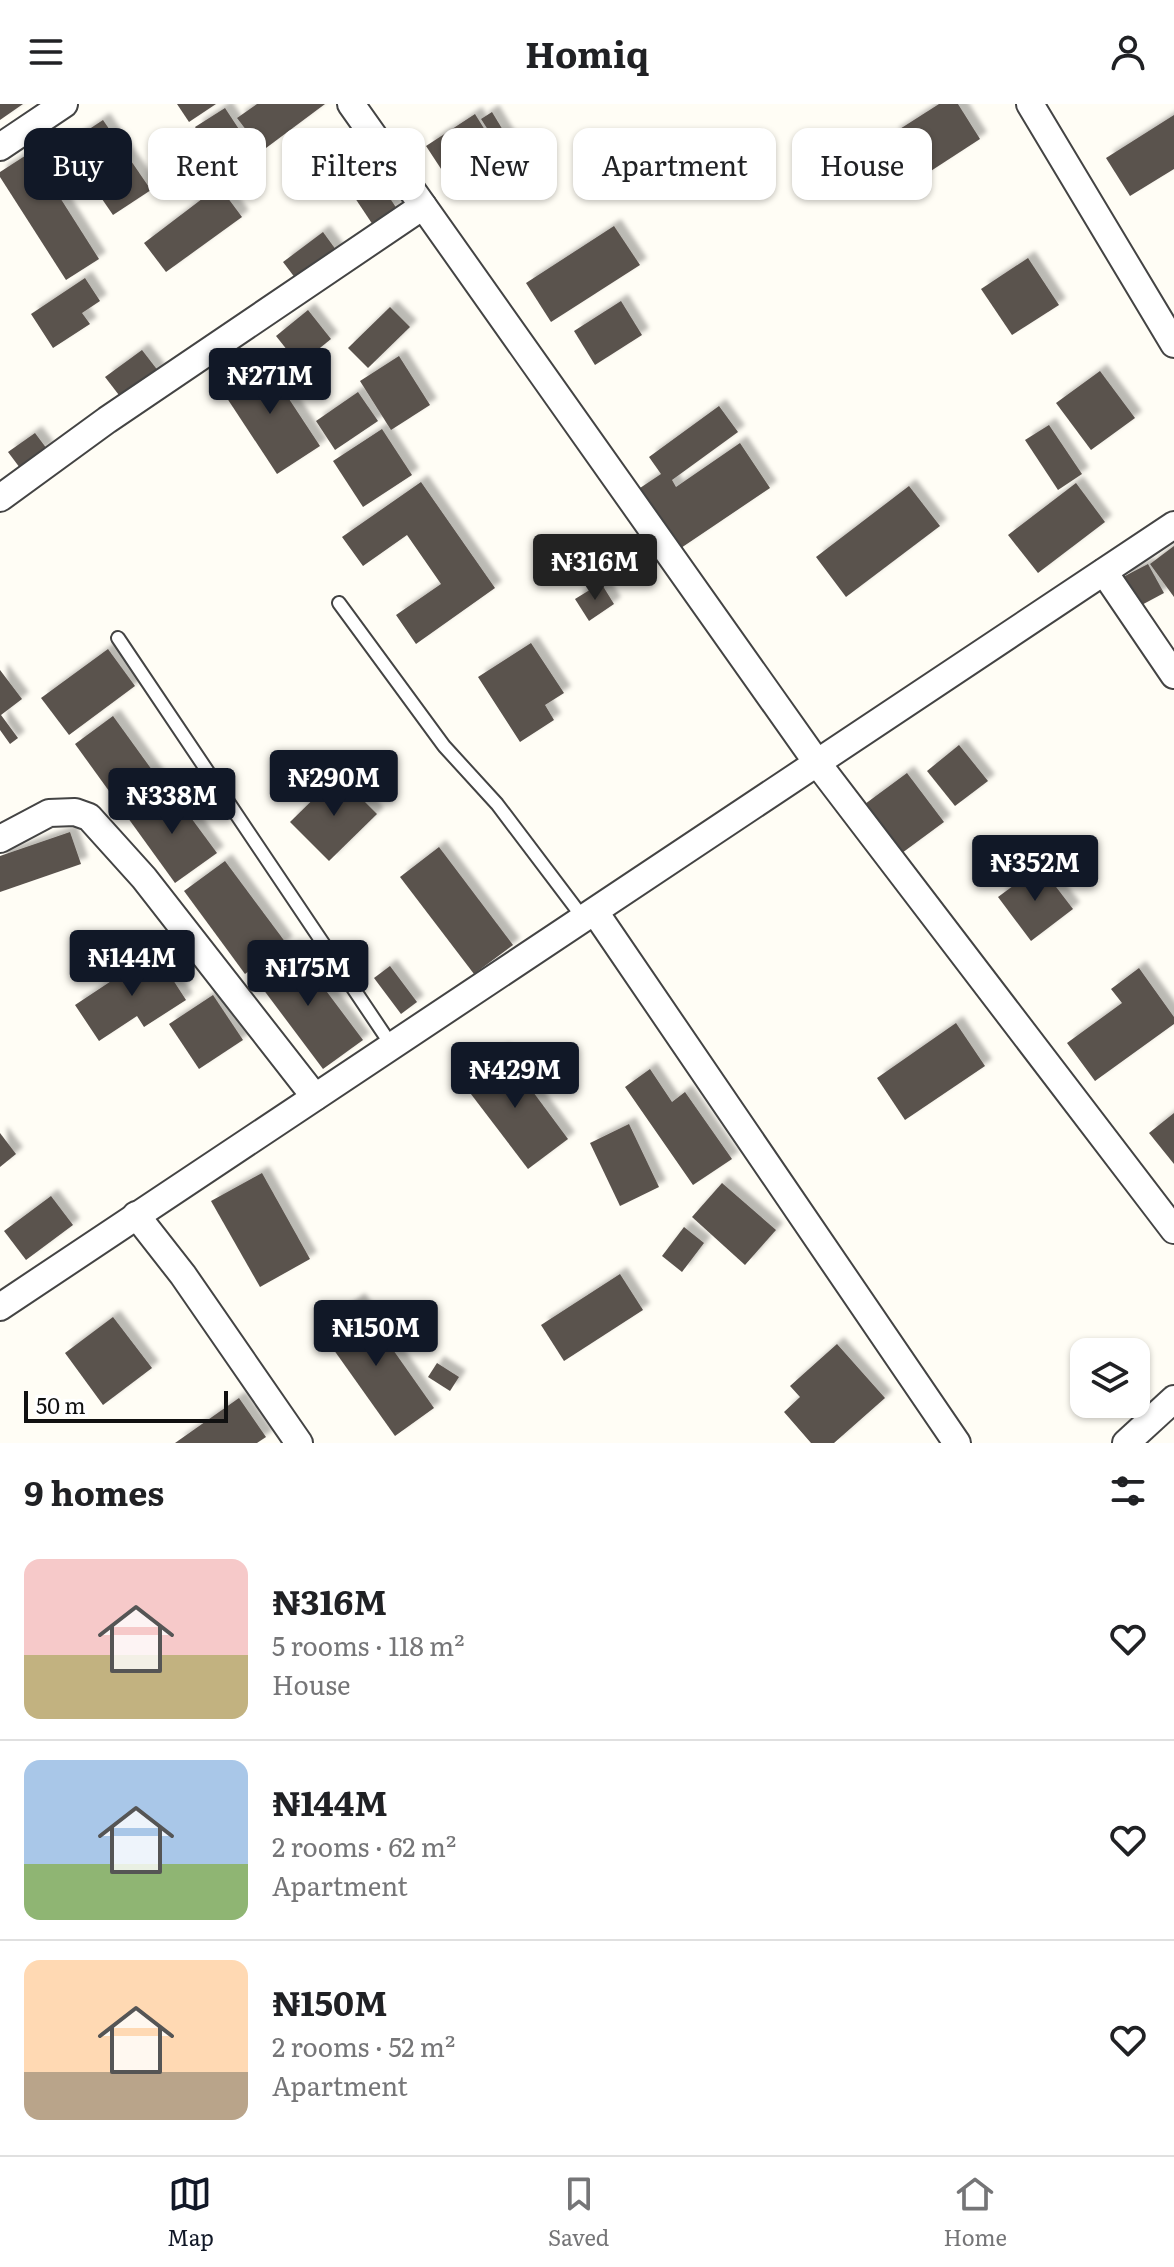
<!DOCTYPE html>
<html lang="en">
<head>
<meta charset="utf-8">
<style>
	body { margin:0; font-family:Literata,serif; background:#f6f6f6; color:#202124; height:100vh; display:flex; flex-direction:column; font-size:30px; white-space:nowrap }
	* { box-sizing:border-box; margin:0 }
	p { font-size:26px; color:#757577 }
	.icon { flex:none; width:44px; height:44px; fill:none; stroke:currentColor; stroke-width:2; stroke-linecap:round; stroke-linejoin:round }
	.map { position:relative; height:1339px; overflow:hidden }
	.drawer { display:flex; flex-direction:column; background:#fff; flex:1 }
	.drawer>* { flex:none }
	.top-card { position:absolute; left:24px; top:24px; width:1126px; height:72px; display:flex; gap:16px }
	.fabs { position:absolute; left:1070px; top:1234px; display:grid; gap:16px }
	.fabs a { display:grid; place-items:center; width:80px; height:80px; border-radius:16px; background:#fff; box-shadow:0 2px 6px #0004; font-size:40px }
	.scale { position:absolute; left:24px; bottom:20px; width:204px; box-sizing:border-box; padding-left:8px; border:4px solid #111; border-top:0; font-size:22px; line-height:28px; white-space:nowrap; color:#111; -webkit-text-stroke:6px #fff; paint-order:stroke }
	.price { position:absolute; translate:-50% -68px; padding:0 18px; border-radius:8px; background:#111827; color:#fff; font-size:26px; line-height:52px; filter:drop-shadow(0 2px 4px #0008) }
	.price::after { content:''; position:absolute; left:50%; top:48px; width:24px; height:18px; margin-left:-12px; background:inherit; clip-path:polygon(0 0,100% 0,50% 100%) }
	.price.selected { background:#222; color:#fff }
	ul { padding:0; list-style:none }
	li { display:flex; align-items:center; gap:24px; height:200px; padding:0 24px }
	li+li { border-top:2px solid #e0e0e0 }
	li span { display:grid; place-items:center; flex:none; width:224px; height:160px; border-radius:16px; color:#555 }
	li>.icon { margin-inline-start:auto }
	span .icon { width:96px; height:96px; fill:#fffc; stroke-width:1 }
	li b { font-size:34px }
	h2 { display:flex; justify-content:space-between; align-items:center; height:96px; padding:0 24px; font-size:34px }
	.chip { padding:0 28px; border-radius:16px; background:#fff; box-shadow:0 2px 6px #0004; font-size:28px; line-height:72px }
	.chip.selected { background:#111827; color:#fff }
	header { display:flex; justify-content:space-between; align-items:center; height:104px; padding:0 24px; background:#fff; font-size:36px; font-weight:700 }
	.tabs { display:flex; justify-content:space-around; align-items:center; height:112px; border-top:2px solid #e0e0e0; background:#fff; font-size:22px; color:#757577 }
	.tabs a { display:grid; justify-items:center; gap:4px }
	.tabs .selected { color:#111827 }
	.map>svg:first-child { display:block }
</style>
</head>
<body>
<header><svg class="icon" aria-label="menu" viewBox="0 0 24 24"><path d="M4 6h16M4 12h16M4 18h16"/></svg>Homiq<svg class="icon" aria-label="person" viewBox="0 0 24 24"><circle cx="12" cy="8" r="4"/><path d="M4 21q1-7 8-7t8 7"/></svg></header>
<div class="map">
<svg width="1174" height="1339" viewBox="0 0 1174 1339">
	<defs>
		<filter id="shadow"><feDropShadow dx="7" dy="-7" stdDeviation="2" flood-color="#0004"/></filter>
	</defs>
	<rect width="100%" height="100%" fill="#fffdf5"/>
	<g fill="#5a524d" filter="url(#shadow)">
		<path d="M0,0H23L0,16Z"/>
		<path d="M177,0H216L189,18Z"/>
		<path d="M257,0H325L262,47L237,14Z"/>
		<path d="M939,0H958L980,35L920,74L892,30Z"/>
		<path d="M225,4L256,51L226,70L195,23Z"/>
		<path d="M492,8L509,36L499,43L481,15Z"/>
		<path d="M475,10L495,42L447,74L426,42Z"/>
		<path d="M1174,11V65L1130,92L1106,54Z"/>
		<path d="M103,16L151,86L113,111L65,41Z"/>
		<path d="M31,48L99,155L66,176L0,73V68Z"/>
		<path d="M361,50L397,105L373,121L337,67Z"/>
		<path d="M219,82L242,113L166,168L144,139Z"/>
		<path d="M614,122L640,161L551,218L526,179Z"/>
		<path d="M323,128L339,150L299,179L283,158Z"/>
		<path d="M1028,154L1059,201L1012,231L981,185Z"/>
		<path d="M85,174L100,197L82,209L90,220L53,244L31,210Z"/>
		<path d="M621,197L642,231L595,261L574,227Z"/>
		<path d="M390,203L410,223L368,264L348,244Z"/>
		<path d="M308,206L331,235L299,261L276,232Z"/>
		<path d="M142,246L159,268L122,295L105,273Z"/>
		<path d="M399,252L430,301L391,326L360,277Z"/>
		<path d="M262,254L320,342L277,370L219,282Z"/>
		<path d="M1100,267L1135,314L1091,346L1056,299Z"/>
		<path d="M358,288L378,317L335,346L316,317Z"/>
		<path d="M719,302L738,328L672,376L676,383L740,339L770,384L678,446L637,386L661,370L649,353Z"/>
		<path d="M1049,321L1082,370L1058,386L1025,336Z"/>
		<path d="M382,325L412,371L363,403L333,357Z"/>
		<path d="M35,329L47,345L20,364L8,348Z"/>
		<path d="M421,378L495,484L416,540L396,511L441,480L407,431L363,462L342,433Z"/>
		<path d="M1076,379L1105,418L1038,469L1008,431Z"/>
		<path d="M909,382L940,422L846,493L816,453Z"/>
		<path d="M1174,442V493L1150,460Z"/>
		<path d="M1148,460L1164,489L1136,504L1121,474Z"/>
		<path d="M601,479L614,500L589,517L575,495Z"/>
		<path d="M531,539L564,589L545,601L554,616L520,638L478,573Z"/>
		<path d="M108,545L135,582L69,631L41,594Z"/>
		<path d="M0,566L22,595L1,611L18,634L10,640L0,626Z"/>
		<path d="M113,612L160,677L122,705L75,640Z"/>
		<path d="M959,641L988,677L955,702L927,667Z"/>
		<path d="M907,669L944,718L902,749L865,700Z"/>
		<path d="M338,671L377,710L329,757L290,718Z"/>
		<path d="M169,684L217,749L175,779L128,714Z"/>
		<path d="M70,728L81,760L0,788V752Z"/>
		<path d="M439,743L513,841L474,870L400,773Z"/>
		<path d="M225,757L286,839L245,870L184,787Z"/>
		<path d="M1040,762L1073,805L1031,837L998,793Z"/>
		<path d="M294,844L363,936L323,965L254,873Z"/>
		<path d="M155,848L186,896L144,923L137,912L99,937L75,901Z"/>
		<path d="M390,862L417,898L401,910L374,874Z"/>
		<path d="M1139,864L1174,913V920L1095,977L1067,939L1122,899L1111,885Z"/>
		<path d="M213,891L243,936L199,965L169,920Z"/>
		<path d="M956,919L985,962L905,1016L877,974Z"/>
		<path d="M502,946L568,1035L528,1065L461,977Z"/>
		<path d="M650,965L672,998L685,988L732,1055L693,1081L625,983Z"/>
		<path d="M1174,1009V1060L1149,1029Z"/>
		<path d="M629,1020L659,1083L620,1102L590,1039Z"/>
		<path d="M0,1029L16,1050L0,1063Z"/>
		<path d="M262,1069L310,1155L260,1183L211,1097Z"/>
		<path d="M722,1079L776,1126L745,1161L692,1113Z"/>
		<path d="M51,1092L73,1121L26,1156L4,1127Z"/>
		<path d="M684,1123L704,1139L682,1168L662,1152Z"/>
		<path d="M620,1170L643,1206L564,1257L541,1221Z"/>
		<path d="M358,1196L434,1304L395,1332L319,1225Z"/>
		<path d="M113,1213L152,1264L103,1301L65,1249Z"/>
		<path d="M837,1240L885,1294L834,1339H811L784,1308L800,1293L790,1282Z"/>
		<path d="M437,1259L459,1273L450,1287L428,1273Z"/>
		<path d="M239,1294L266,1333L257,1339H175Z"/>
	</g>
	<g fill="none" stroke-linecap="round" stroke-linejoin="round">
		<defs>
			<g id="lane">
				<path d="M339,499L444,642L497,700L584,815"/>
				<path d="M118,534L392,942"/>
			</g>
			<g id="street">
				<path d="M351,0L818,660L1174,1126"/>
				<path d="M1030,0L1174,240"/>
				<path d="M0,43L64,0"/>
				<path d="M0,394L107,316L423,102"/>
				<path d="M1104,468L1174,571"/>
				<path d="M0,735L49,709L75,708L89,713L144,774L315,993"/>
				<path d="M595,808L957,1339"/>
				<path d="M136,1111L183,1171L299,1339"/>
				<path d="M0,1203L1174,421"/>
				<path d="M1126,1339L1174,1295"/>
			</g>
		</defs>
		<use href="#lane" stroke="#444" stroke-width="16"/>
		<use href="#street" stroke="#444" stroke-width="30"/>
		<use href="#lane" stroke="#fff" stroke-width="12"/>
		<use href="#street" stroke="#fff" stroke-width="26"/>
	</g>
</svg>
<div class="fabs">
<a><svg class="icon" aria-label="layers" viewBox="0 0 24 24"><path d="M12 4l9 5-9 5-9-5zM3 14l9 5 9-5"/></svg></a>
</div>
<div class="scale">50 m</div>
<b class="price" style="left:270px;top:312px">₦271M</b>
<b class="price selected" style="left:595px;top:498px">₦316M</b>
<b class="price" style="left:334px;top:714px">₦290M</b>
<b class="price" style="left:172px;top:732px">₦338M</b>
<b class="price" style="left:1035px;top:799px">₦352M</b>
<b class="price" style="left:132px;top:894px">₦144M</b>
<b class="price" style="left:308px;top:904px">₦175M</b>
<b class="price" style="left:515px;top:1006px">₦429M</b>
<b class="price" style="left:376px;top:1264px">₦150M</b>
<div class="top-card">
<a class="chip selected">Buy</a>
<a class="chip">Rent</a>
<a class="chip">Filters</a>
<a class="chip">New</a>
<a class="chip">Apartment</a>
<a class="chip">House</a>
</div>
</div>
<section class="drawer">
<h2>9 homes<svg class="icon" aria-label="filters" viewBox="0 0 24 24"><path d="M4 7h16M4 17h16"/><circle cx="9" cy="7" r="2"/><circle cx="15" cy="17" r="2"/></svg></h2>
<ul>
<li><span style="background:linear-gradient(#f6c9c9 60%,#c2b280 0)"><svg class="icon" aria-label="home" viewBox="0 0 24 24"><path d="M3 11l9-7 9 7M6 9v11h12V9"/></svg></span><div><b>₦316M</b><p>5 rooms · 118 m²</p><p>House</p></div><svg class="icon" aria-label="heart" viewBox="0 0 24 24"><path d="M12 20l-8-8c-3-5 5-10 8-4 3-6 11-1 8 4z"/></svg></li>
<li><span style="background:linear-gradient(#a9c7e8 65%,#8fb573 0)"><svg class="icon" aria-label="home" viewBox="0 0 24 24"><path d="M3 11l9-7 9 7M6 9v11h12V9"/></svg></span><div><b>₦144M</b><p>2 rooms · 62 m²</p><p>Apartment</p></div><svg class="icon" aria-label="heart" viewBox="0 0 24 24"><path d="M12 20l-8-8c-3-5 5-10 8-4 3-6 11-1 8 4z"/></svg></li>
<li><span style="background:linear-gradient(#ffd9b3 70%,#b9a48a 0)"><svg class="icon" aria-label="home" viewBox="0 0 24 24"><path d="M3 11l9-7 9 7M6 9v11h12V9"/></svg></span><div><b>₦150M</b><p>2 rooms · 52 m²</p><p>Apartment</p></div><svg class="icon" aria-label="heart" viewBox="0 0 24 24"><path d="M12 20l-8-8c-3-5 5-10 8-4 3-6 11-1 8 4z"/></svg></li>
</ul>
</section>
<nav class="tabs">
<a class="selected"><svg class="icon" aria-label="map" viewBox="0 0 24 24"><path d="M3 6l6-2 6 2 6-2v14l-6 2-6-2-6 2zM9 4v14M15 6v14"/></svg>Map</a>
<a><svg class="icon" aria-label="saved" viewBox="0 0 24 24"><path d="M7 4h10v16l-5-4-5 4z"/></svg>Saved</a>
<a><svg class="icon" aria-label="home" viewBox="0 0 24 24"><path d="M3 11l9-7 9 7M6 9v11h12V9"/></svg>Home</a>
</nav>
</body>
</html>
